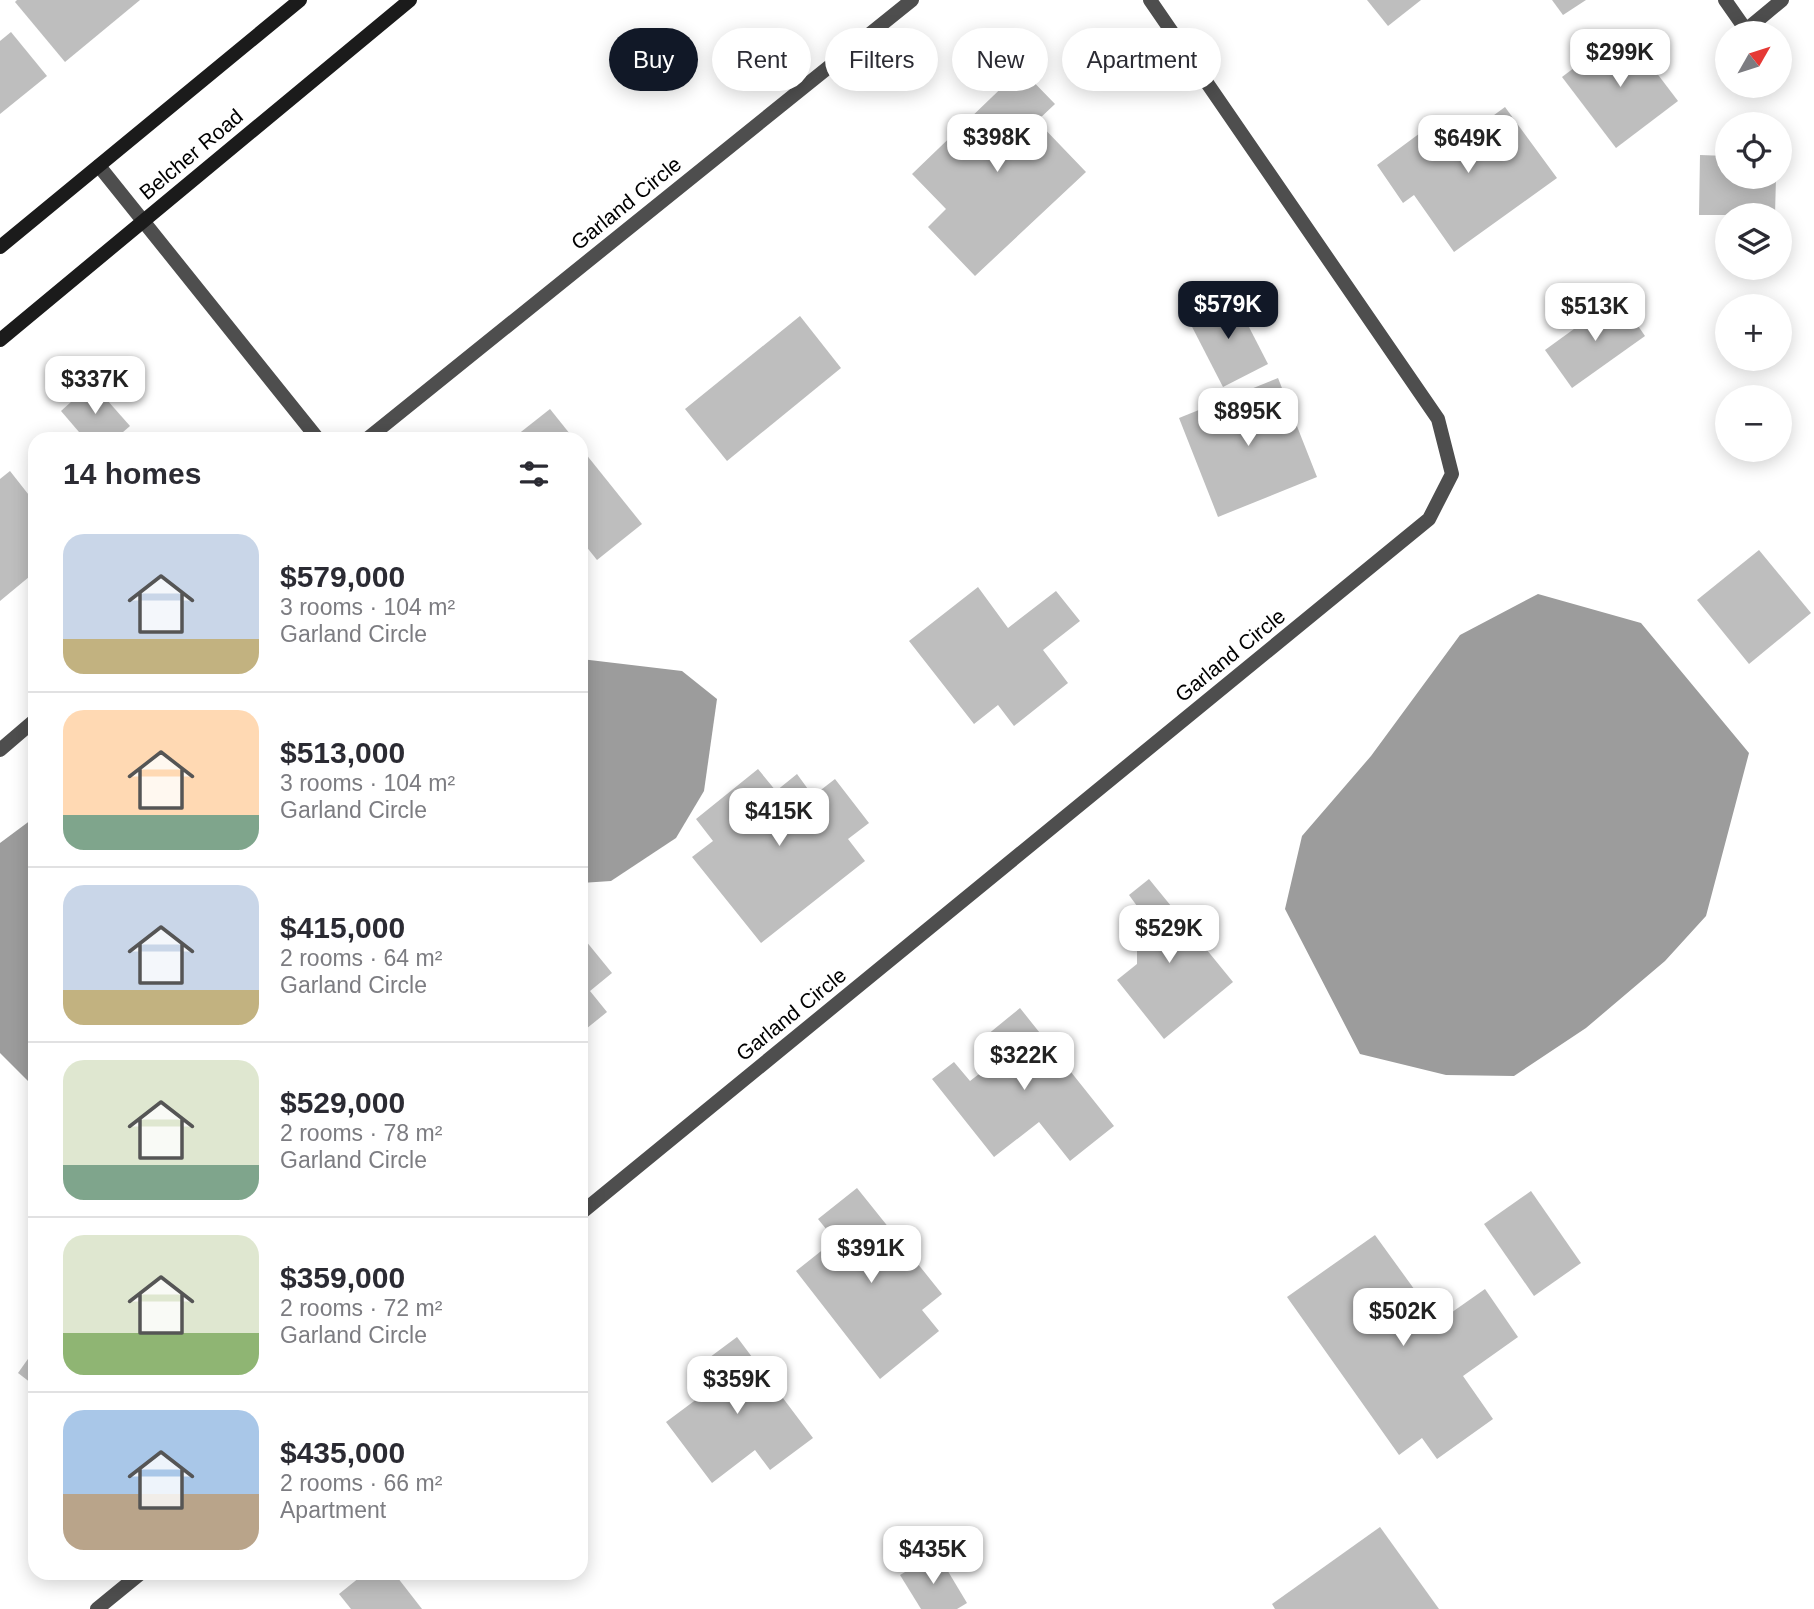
<!DOCTYPE html>
<html lang="en">
<head>
<meta charset="utf-8">
<style>
	body { margin:0; font-family:Helvetica,sans-serif; background:#f7f7f7; color:#2b2b33; height:100vh; display:flex; flex-direction:column; font-size:26px; white-space:nowrap }
	* { box-sizing:border-box; margin:0 }
	p { font-size:23px; color:#7c7c81 }
	.icon { flex:none; width:38px; height:38px; fill:none; stroke:currentColor; stroke-width:2; stroke-linecap:round; stroke-linejoin:round }
	.map { position:relative; flex:1; overflow:hidden }
	.panel { position:absolute; left:28px; top:432px; width:560px; height:1148px; display:flex; flex-direction:column; background:#fff; border-radius:21px; box-shadow:0 4px 18px #0003 }
	.panel>* { flex:none }
	.banner { position:absolute; left:609px; top:28px; width:665px; height:63px; display:flex; gap:14px }
	.needle { width:46px; rotate:51deg }
	.tools { position:absolute; left:1715px; top:21px; display:grid; gap:14px }
	.tools a { display:grid; place-items:center; width:77px; height:77px; border-radius:50%; background:#fff; box-shadow:0 4px 18px #0003; font-size:35px }
	.price { position:absolute; translate:-50% -60px; padding:0 16px; border-radius:14px; background:#fff; color:#222; font-size:23px; line-height:46px; filter:drop-shadow(0 2px 4px #0008) }
	.price::after { content:''; position:absolute; left:50%; top:42px; width:21px; height:16px; margin-left:-10px; background:inherit; clip-path:polygon(0 0,100% 0,50% 100%) }
	.price.active { background:#111827; color:#fff }
	ul { padding:0; list-style:none }
	li { display:flex; align-items:center; gap:21px; height:175px; padding:0 35px }
	li+li { border-top:2px solid #e1e1e2 }
	li span { display:grid; place-items:center; flex:none; width:196px; height:140px; border-radius:21px; color:#555 }
	li>.icon { margin-inline-start:auto }
	span .icon { width:84px; height:84px; fill:#fffc; stroke-width:1 }
	li b { font-size:30px }
	h2 { display:flex; justify-content:space-between; align-items:center; height:84px; padding:0 35px; font-size:30px }
	.pill { padding:0 24px; border-radius:32px; background:#fff; box-shadow:0 4px 18px #0003; font-size:24px; line-height:63px }
	.pill.active { background:#111827; color:#fff }
	.map>svg:first-child { display:block }
</style>
</head>
<body>
<div class="map">
<svg width="1814" height="1609" viewBox="0 0 1814 1609">
	<rect width="100%" height="100%" fill="#fff"/>
	<g fill="#9c9c9c">
		<path d="M1538,594L1641,623L1749,753L1706,916L1665,961L1586,1028L1514,1076L1446,1075L1360,1054L1285,909L1302,836L1371,756L1460,635Z"/>
		<path d="M581,659L682,671L717,699L704,791L676,838L611,881L581,883Z"/>
		<path d="M35,817V1088L0,1053V843Z"/>
	</g>
	<g fill="#bebebe">
		<path d="M17,0H140L65,62L15,2Z"/>
		<path d="M1367,0H1421L1388,26Z"/>
		<path d="M1552,0H1586L1563,15Z"/>
		<path d="M1624,30L1678,101L1616,148L1562,77Z"/>
		<path d="M11,32L47,76L0,114V41Z"/>
		<path d="M1021,69L1055,104L1037,121L1086,172L975,276L928,227L946,209L912,174Z"/>
		<path d="M1505,107L1557,178L1454,252L1414,195L1403,203L1377,165L1443,116L1460,140Z"/>
		<path d="M1700,155L1727,156V177H1776L1775,215H1699Z"/>
		<path d="M1233,296L1268,364L1223,387L1188,319Z"/>
		<path d="M1618,297L1645,336L1572,388L1545,350Z"/>
		<path d="M800,316L841,368L727,461L685,409Z"/>
		<path d="M1278,378L1317,477L1218,517L1179,418Z"/>
		<path d="M92,383L130,426L115,439H85L61,411Z"/>
		<path d="M550,409L574,439H512Z"/>
		<path d="M581,448L642,524L597,560L581,540Z"/>
		<path d="M10,471L32,499L35,497V572L0,601V479Z"/>
		<path d="M1759,550L1811,613L1749,664L1697,600Z"/>
		<path d="M978,587L1008,628L1056,591L1080,621L1043,650L1068,683L1014,726L998,705L974,724L909,641Z"/>
		<path d="M758,769L776,791L797,774L813,796L835,779L869,823L848,839L865,861L761,943L692,857L713,841L696,819Z"/>
		<path d="M1149,879L1233,982L1164,1039L1117,980L1137,964V906L1129,895Z"/>
		<path d="M581,935L612,973L590,991L607,1012L581,1033Z"/>
		<path d="M1020,1008L1114,1126L1070,1161L1039,1122L994,1157L932,1079L954,1062L970,1081L992,1064L976,1044Z"/>
		<path d="M857,1188L942,1294L922,1310L939,1331L880,1379L796,1271L835,1240L818,1219Z"/>
		<path d="M1531,1191L1581,1263L1534,1296L1484,1224Z"/>
		<path d="M1375,1235L1438,1322L1485,1289L1518,1337L1463,1376L1493,1419L1437,1459L1422,1438L1399,1455L1287,1297Z"/>
		<path d="M737,1337L813,1438L770,1470L755,1450L712,1483L666,1422L709,1390L694,1369Z"/>
		<path d="M35,1349V1386L18,1373Z"/>
		<path d="M1380,1527L1439,1609H1275L1272,1604Z"/>
		<path d="M937,1553L967,1603L957,1609H921L900,1575Z"/>
		<path d="M365,1573H394L422,1609H351L339,1594Z"/>
	</g>
	<g fill="none" stroke-linecap="round" stroke-linejoin="round">
		<g stroke="#4e4e4e" stroke-width="14">
			<path d="M1725,0L1746,30L1782,0"/>
			<path d="M99,166L318,439"/>
			<path d="M367,439L912,0"/>
			<path d="M0,750L35,720"/>
			<path d="M581,1213L1429,519L1452,474L1438,419L1150,0"/>
			<path d="M97,1609L141,1573"/>
		</g>
		<g stroke="#1b1b1b" stroke-width="14">
			<path d="M0,247L300,0"/>
			<path d="M0,340L410,0"/>
		</g>
	</g>
	<g text-anchor="middle" dominant-baseline="central" stroke-width="7" stroke-linejoin="round" paint-order="stroke">
		<g font-size="21" fill="#000" stroke="#fff">
			<text transform="translate(191 154) rotate(-40)">Belcher Road</text>
			<text transform="translate(626 203) rotate(-39)">Garland Circle</text>
			<text transform="translate(1230 655) rotate(-39)">Garland Circle</text>
			<text transform="translate(791 1014) rotate(-39)">Garland Circle</text>
		</g>
	</g>
</svg>
<div class="tools">
<a><svg class="needle" viewBox="-14 -14 28 28"><path d="M0-13l5 13h-10z" fill="#e53935"/><path d="M0 13l5-13h-10z" fill="#7c7c81"/></svg></a>
<a><svg class="icon" aria-label="locate" viewBox="0 0 24 24"><circle cx="12" cy="12" r="6"/><path d="M12 2v4M12 18v4M2 12h4M18 12h4"/></svg></a>
<a><svg class="icon" aria-label="layers" viewBox="0 0 24 24"><path d="M12 4l9 5-9 5-9-5zM3 14l9 5 9-5"/></svg></a>
<a>+</a>
<a>−</a>
</div>
<b class="price" style="left:1620px;top:89px">$299K</b>
<b class="price" style="left:997px;top:174px">$398K</b>
<b class="price" style="left:1468px;top:175px">$649K</b>
<b class="price active" style="left:1228px;top:341px">$579K</b>
<b class="price" style="left:1595px;top:343px">$513K</b>
<b class="price" style="left:95px;top:416px">$337K</b>
<b class="price" style="left:1248px;top:448px">$895K</b>
<b class="price" style="left:779px;top:848px">$415K</b>
<b class="price" style="left:1169px;top:965px">$529K</b>
<b class="price" style="left:1024px;top:1092px">$322K</b>
<b class="price" style="left:871px;top:1285px">$391K</b>
<b class="price" style="left:1403px;top:1348px">$502K</b>
<b class="price" style="left:737px;top:1416px">$359K</b>
<b class="price" style="left:933px;top:1586px">$435K</b>
<div class="banner">
<a class="pill active">Buy</a>
<a class="pill">Rent</a>
<a class="pill">Filters</a>
<a class="pill">New</a>
<a class="pill">Apartment</a>
</div>
<section class="panel">
<h2>14 homes<svg class="icon" aria-label="filters" viewBox="0 0 24 24"><path d="M4 7h16M4 17h16"/><circle cx="9" cy="7" r="2"/><circle cx="15" cy="17" r="2"/></svg></h2>
<ul>
<li><span style="background:linear-gradient(#c9d6e8 75%,#c2b280 0)"><svg class="icon" aria-label="home" viewBox="0 0 24 24"><path d="M3 11l9-7 9 7M6 9v11h12V9"/></svg></span><div><b>$579,000</b><p>3 rooms · 104 m²</p><p>Garland Circle</p></div></li>
<li><span style="background:linear-gradient(#ffd9b3 75%,#7fa58c 0)"><svg class="icon" aria-label="home" viewBox="0 0 24 24"><path d="M3 11l9-7 9 7M6 9v11h12V9"/></svg></span><div><b>$513,000</b><p>3 rooms · 104 m²</p><p>Garland Circle</p></div></li>
<li><span style="background:linear-gradient(#c9d6e8 75%,#c2b280 0)"><svg class="icon" aria-label="home" viewBox="0 0 24 24"><path d="M3 11l9-7 9 7M6 9v11h12V9"/></svg></span><div><b>$415,000</b><p>2 rooms · 64 m²</p><p>Garland Circle</p></div></li>
<li><span style="background:linear-gradient(#dfe7d0 75%,#7fa58c 0)"><svg class="icon" aria-label="home" viewBox="0 0 24 24"><path d="M3 11l9-7 9 7M6 9v11h12V9"/></svg></span><div><b>$529,000</b><p>2 rooms · 78 m²</p><p>Garland Circle</p></div></li>
<li><span style="background:linear-gradient(#dfe7d0 70%,#8fb573 0)"><svg class="icon" aria-label="home" viewBox="0 0 24 24"><path d="M3 11l9-7 9 7M6 9v11h12V9"/></svg></span><div><b>$359,000</b><p>2 rooms · 72 m²</p><p>Garland Circle</p></div></li>
<li><span style="background:linear-gradient(#a9c7e8 60%,#b9a48a 0)"><svg class="icon" aria-label="home" viewBox="0 0 24 24"><path d="M3 11l9-7 9 7M6 9v11h12V9"/></svg></span><div><b>$435,000</b><p>2 rooms · 66 m²</p><p>Apartment</p></div></li>
</ul>
</section>
</div>
</body>
</html>
